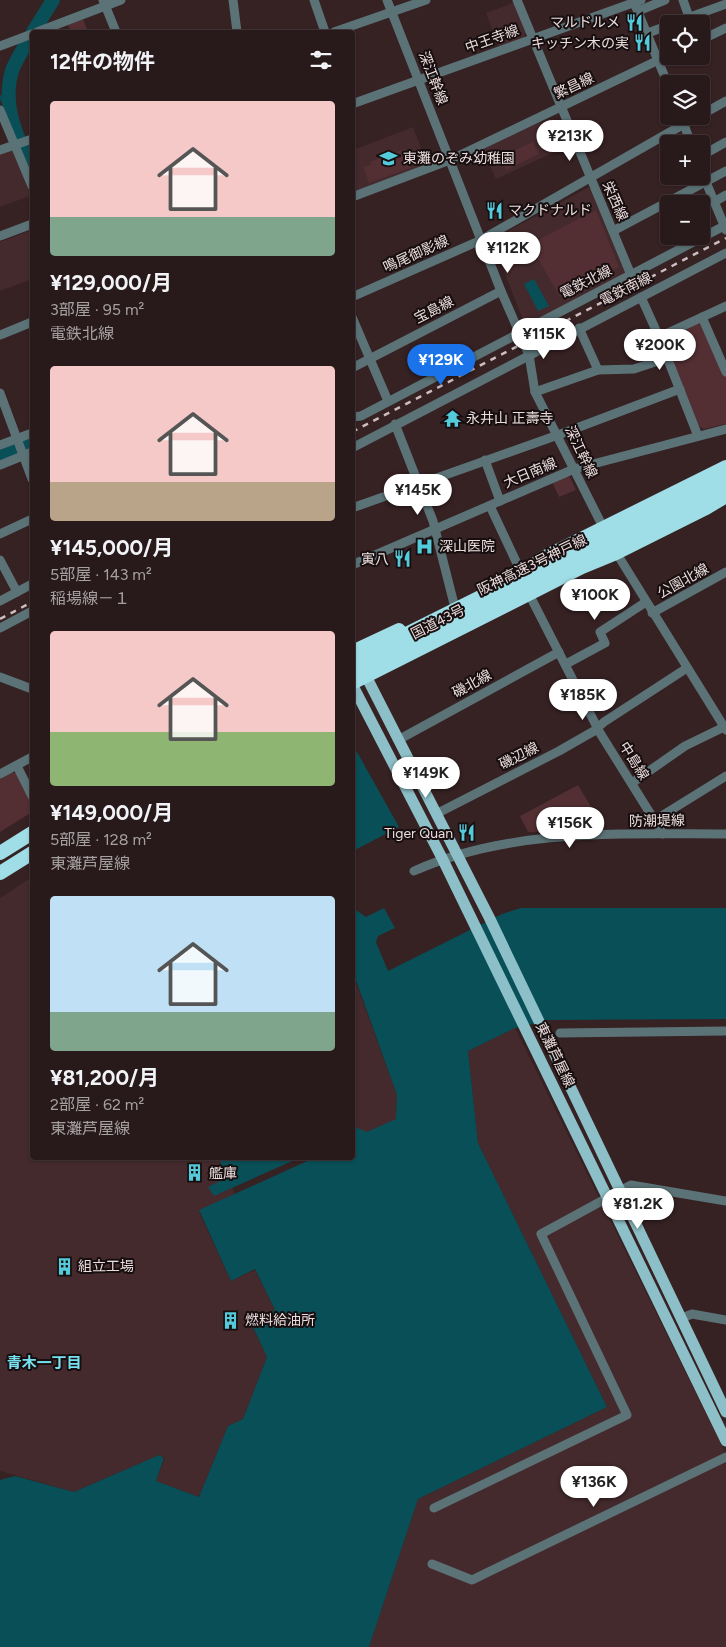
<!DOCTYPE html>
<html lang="ja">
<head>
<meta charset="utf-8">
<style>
	body { margin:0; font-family:Figtree,"Noto Sans JP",sans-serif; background:#342627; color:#f1f3f6; height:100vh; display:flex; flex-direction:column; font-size:19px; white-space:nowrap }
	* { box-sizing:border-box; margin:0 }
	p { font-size:16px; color:#a5a0a2 }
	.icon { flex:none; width:28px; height:28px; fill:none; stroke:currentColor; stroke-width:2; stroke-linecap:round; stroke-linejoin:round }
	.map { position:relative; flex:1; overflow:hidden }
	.details { position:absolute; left:30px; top:30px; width:325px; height:1130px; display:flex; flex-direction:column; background:#28191a; border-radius:5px; box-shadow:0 1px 4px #0004,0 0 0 1px #443839 }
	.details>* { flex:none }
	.controls { position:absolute; left:660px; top:15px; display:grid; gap:10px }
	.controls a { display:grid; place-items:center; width:50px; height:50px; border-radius:5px; background:#28191a; box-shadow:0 1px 4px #0004,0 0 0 1px #443839; font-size:25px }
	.price { position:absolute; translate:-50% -42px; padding:0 11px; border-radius:18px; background:#fff; color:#222; font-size:16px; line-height:32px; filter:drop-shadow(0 1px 2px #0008) }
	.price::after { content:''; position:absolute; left:50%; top:30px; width:15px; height:11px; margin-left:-8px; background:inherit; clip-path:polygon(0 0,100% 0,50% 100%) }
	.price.on { background:#1a73e8; color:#fff }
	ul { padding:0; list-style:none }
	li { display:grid; align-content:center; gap:10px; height:265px; padding:0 20px }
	li span { display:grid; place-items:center; height:155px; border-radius:5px; color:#555 }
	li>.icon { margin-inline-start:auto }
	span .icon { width:90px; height:90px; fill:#fffc; stroke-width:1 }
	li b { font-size:21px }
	h2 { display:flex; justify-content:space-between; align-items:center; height:60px; padding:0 20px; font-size:21px }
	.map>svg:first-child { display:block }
</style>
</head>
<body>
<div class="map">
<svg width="726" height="1647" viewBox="0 0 726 1647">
	<rect width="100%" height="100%" fill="#362123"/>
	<g fill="#442a2c">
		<path d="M515,2L526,33L524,38L499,47L486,13Z"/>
		<path d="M540,122L555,152L496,179L482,149Z"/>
		<path d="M413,127L428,166L358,193L353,180V150Z"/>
		<path d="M13,148L32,195L0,207V153Z"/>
		<path d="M587,188H592L626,270L625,274L530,324L524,322L493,244L494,239Z"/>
		<path d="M32,230V279L0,291V242Z"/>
		<path d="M32,877V1158H218L235,1194L199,1212L231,1281L255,1270L275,1310L250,1322L267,1357L243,1419L228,1426L199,1497L156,1481L165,1458L159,1455L74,1492L0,1471V898Z"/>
		<path d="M352,972L397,1095V1120L367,1133L353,1126Z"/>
		<path d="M515,1028L726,1454V1647H369L418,1499L607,1407L478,1143L468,1051Z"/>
	</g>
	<g fill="#532f33">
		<path d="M83,19L88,32H71L68,25Z"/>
		<path d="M533,142L539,154L506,170L500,157Z"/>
		<path d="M404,149L411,168L369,183L363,167L371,165L370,162Z"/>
		<path d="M596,210L619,267L560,297L530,244Z"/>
		<path d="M701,320L726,377V424L704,429L699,426L664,341L665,337Z"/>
		<path d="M566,476L570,477L576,490L559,497L552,482Z"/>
		<path d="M11,773H17L32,804V812L0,832V779Z"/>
		<path d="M578,785L603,827L595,831L528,832L520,816Z"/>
	</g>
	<g fill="#094f57">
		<path d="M534,279L549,306L538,311L524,284Z"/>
		<path d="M357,752L399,827L353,851V754Z"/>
		<path d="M353,908L366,917L384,908L395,928L378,936L376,942L388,971L502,914L521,908H726V1019L548,1020L515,1028L468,1051L478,1143L607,1407L418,1499L369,1647H0V1480L15,1476L74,1492L159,1455L164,1458L156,1481L199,1497L228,1426L243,1419L267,1357L251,1323L275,1310L255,1269L231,1281L199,1210L314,1158H352L353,1126L367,1132L396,1119L397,1095L353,972Z"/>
		<path d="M218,1158H299L214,1196L208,1187L228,1177Z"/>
	</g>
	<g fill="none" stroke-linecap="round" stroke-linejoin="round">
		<path stroke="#094f57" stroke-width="2.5" d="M0,96L7,112"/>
		<g stroke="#094f57" stroke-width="14">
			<path d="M33,32L53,0"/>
			<path d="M32,34C26,45 18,56 13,68C0,104 18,138 32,171"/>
			<path d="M0,457L32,444"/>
		</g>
		<g stroke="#5b7377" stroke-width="9">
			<path d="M103,0L116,32"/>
			<path d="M233,0L237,32"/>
			<path d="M314,0L325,32"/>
			<path d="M387,0L501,291L529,355L535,392L606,533"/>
			<path d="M517,0L631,275"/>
			<path d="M633,0L669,87"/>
			<path d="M683,0L689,17"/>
			<path d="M638,11L665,0"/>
			<path d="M671,24L726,4"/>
			<path d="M37,32L121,0"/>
			<path d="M334,32L426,0"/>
			<path d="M648,33L669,25"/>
			<path d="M701,40L726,28"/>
			<path d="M0,46L32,34"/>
			<path d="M352,104L641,0"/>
			<path d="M0,110L32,186"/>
			<path d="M701,115L726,101"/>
			<path d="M681,116L691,144"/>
			<path d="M0,150L32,139"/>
			<path d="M701,156L726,142"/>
			<path d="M701,170L726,230"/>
			<path d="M352,197L450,160L669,55"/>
			<path d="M714,202L726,195"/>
			<path d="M613,231L726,171"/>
			<path d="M0,236L32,224"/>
			<path d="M352,297L481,240L698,116"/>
			<path d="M641,297L659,337L698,436"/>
			<path d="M352,317L388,401"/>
			<path d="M702,317L726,372"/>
			<path d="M579,328L598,370"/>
			<path d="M0,335L32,322"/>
			<path d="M659,337L726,306"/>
			<path d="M352,368L501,291"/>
			<path d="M535,392L598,370L634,369L667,358"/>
			<path d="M0,393L32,479"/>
			<path d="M352,417L361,416L726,225"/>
			<path d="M395,424L433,521L454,604"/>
			<path d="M0,445L32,433"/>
			<path d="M352,448L726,253"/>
			<path d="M485,460L500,501"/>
			<path d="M0,465L32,452"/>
			<path d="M490,506L520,570"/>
			<path d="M352,508L558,435L680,389"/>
			<path d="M0,534L32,519"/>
			<path d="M614,549L726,730"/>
			<path d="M0,560L17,592"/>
			<path d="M352,565L574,469L726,429"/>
			<path d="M529,594L600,733L663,834"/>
			<path d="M0,601L32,584"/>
			<path d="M652,613L726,572"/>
			<path d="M0,628L32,611"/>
			<path d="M566,664L605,643L600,632L646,602"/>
			<path d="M0,677L32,689"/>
			<path d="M398,740L559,652"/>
			<path d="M17,766L32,796"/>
			<path d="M0,774L32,757"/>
			<path d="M632,783L685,746L724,727"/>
			<path d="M436,814L559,751L594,731L604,722L687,668"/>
			<path d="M655,820L726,776"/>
			<path d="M414,871C511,828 622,834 726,834"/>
			<path d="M560,1033L726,1031"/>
			<path d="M682,1318L692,1314L726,1320"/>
			<path d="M434,1508L627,1415L541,1234L631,1185L726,1201"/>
			<path d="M432,1564L472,1580L726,1457"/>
		</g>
		<g stroke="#8cbfc7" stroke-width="11">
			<path d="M360,670L366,676L489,917L726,1412"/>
			<path d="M352,684L442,858L726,1441"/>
		</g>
		<g stroke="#a0dee7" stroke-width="14">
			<path d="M539,560L726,467"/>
			<path d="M352,652L399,630"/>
			<path d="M352,683L582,567L616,553L706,508L726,496"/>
			<path d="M0,853L32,833"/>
			<path d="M0,873L32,853"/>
		</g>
		<g stroke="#cebec0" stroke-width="2.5" stroke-dasharray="6 6" stroke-linecap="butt">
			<path d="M352,432L726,238"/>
			<path d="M0,619L32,602"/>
		</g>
		<g stroke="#a0dee7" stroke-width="14">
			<path d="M352,661L726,475"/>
			<path d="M352,673L726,487"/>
		</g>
	</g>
	<defs>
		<symbol id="restaurant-bare" viewBox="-9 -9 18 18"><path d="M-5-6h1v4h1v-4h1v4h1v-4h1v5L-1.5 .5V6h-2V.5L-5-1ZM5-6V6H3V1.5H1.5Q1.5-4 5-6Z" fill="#53cbdb" stroke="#170e0f" stroke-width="2.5" paint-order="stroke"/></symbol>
		<symbol id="school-bare" viewBox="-9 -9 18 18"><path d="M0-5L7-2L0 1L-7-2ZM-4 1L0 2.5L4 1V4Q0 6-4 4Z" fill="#53cbdb" stroke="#170e0f" stroke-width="2.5" paint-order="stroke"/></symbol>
		<symbol id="temple-bare" viewBox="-9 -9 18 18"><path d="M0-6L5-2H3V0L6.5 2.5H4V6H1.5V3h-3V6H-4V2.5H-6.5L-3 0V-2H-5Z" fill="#53cbdb" stroke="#170e0f" stroke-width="2.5" paint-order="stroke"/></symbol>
		<symbol id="hospital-bare" viewBox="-9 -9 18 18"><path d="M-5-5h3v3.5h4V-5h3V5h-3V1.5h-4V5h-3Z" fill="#53cbdb" stroke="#170e0f" stroke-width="2.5" paint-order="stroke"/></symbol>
		<symbol id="building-bare" viewBox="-9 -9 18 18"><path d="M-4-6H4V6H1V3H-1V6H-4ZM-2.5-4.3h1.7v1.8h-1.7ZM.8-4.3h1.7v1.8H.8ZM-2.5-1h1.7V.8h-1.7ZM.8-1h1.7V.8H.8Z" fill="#53cbdb" stroke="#170e0f" stroke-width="2.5" paint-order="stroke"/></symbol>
	</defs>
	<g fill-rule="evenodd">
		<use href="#restaurant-bare" x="622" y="10" width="25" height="25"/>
		<use href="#restaurant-bare" x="630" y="30" width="25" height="25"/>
		<use href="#school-bare" x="376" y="146" width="25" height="25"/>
		<use href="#restaurant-bare" x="482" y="198" width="25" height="25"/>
		<use href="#temple-bare" x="440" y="406" width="25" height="25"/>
		<use href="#hospital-bare" x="412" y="534" width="25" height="25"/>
		<use href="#restaurant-bare" x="390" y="546" width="25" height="25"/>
		<use href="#restaurant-bare" x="454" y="820" width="25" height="25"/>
		<use href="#building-bare" x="182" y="1160" width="25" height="25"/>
		<use href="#building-bare" x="52" y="1254" width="25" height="25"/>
		<use href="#building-bare" x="218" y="1308" width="25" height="25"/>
	</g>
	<g text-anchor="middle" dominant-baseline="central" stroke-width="4" stroke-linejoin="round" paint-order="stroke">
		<g font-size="14" fill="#ecddde" stroke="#170e0f" text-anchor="start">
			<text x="620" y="22" text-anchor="end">マルドルメ</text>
			<text x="629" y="43" text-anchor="end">キッチン木の実</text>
			<text x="403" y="158">東灘のぞみ幼稚園</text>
			<text x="508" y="210">マクドナルド</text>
			<text x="466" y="418">永井山 正壽寺</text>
			<text x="439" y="546">深山医院</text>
			<text x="389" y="559" text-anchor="end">寅八</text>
			<text x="453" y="833" text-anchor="end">Tiger Quan</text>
			<text x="209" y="1173">艦庫</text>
			<text x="78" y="1266">組立工場</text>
			<text x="245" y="1320">燃料給油所</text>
		</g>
		<g font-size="14" fill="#ecddde" stroke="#170e0f">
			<text transform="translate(492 39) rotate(-20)">中王寺線</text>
			<text transform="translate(433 78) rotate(69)">深江幹線</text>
			<text transform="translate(574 86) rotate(-25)">繁昌線</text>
			<text transform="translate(615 201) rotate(66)">栄西線</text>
			<text transform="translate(416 254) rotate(-24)">鳴尾御影線</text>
			<text transform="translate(586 282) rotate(-27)">電鉄北線</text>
			<text transform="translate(626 289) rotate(-27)">電鉄南線</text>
			<text transform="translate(434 310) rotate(-27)">宝島線</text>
			<text transform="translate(581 452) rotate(64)">深江幹線</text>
			<text transform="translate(530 473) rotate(-23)">大日南線</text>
			<text transform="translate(532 565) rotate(-26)">阪神高速3号神戸線</text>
			<text transform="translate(683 581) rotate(-29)">公園北線</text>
			<text transform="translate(438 622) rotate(-27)">国道43号</text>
			<text transform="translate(472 684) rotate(-29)">磯北線</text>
			<text transform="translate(519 756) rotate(-27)">磯辺線</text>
			<text transform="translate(634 761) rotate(58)">中島線</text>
			<text transform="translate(657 821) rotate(-1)">防潮堤線</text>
			<text transform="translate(555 1055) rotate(64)">東灘芦屋線</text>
		</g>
		<g font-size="15" font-weight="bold" fill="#76e0ef" stroke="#170e0f">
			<text x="44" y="1363">青木一丁目</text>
		</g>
	</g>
</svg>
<div class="controls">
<a><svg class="icon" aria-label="locate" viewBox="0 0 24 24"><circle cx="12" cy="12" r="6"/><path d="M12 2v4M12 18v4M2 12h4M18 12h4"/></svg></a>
<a><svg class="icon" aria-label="layers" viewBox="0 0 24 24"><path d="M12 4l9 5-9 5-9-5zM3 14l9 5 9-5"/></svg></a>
<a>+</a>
<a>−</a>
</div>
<b class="price" style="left:570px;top:162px">¥213K</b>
<b class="price" style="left:508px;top:274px">¥112K</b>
<b class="price" style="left:544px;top:360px">¥115K</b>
<b class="price" style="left:660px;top:371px">¥200K</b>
<b class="price on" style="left:441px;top:386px">¥129K</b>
<b class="price" style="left:418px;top:516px">¥145K</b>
<b class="price" style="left:595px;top:621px">¥100K</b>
<b class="price" style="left:583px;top:721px">¥185K</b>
<b class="price" style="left:426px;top:799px">¥149K</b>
<b class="price" style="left:570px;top:849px">¥156K</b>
<b class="price" style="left:638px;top:1230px">¥81.2K</b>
<b class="price" style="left:594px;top:1508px">¥136K</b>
<section class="details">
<h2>12件の物件<svg class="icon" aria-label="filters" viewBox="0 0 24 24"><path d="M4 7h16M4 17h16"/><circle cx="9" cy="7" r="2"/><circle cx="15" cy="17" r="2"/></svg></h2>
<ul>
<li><span style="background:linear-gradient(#f6c9c9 75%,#7fa58c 0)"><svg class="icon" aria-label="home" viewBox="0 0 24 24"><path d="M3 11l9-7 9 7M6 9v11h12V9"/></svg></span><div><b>¥129,000/月</b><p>3部屋 · 95 m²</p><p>電鉄北線</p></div></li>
<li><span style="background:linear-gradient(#f6c9c9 75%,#b9a48a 0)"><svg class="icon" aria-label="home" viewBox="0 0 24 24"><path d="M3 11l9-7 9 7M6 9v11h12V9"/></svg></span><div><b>¥145,000/月</b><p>5部屋 · 143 m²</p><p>稲場線－１</p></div></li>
<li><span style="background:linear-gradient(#f6c9c9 65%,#8fb573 0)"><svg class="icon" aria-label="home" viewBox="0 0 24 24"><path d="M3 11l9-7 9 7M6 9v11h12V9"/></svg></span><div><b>¥149,000/月</b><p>5部屋 · 128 m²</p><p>東灘芦屋線</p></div></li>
<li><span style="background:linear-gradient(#bfe0f5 75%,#7fa58c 0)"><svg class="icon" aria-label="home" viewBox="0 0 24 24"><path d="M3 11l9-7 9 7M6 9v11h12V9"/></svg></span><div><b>¥81,200/月</b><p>2部屋 · 62 m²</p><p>東灘芦屋線</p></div></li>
</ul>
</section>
</div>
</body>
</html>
